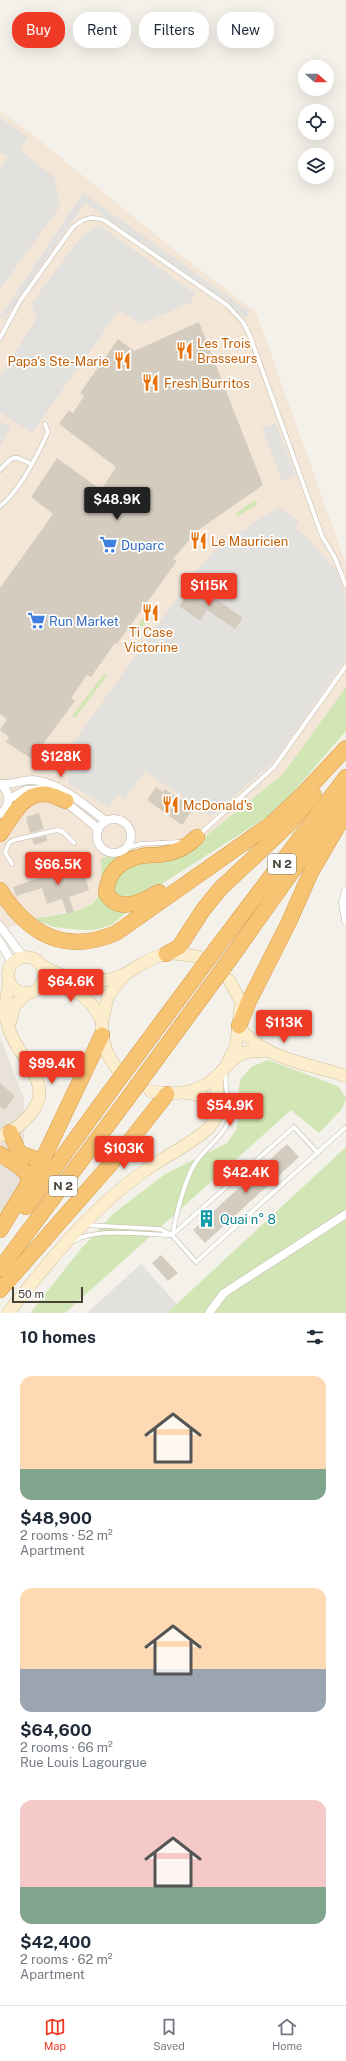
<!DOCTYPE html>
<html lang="en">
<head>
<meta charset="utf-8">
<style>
	body { margin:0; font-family:"Public Sans",sans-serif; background:#f2f2f3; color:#1f2937; height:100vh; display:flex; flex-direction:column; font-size:15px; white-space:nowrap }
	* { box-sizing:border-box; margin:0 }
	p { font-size:13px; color:#747a83 }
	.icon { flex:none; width:22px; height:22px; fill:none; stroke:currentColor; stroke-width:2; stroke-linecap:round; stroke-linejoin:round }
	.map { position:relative; height:1313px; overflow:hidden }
	.side { display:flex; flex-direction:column; background:#fff; flex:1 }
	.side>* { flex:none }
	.guide { position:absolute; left:12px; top:12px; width:322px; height:36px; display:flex; gap:8px }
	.needle { width:26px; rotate:111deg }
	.controls { position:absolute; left:298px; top:60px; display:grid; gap:8px }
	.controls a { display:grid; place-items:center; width:36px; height:36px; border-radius:50%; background:#fff; box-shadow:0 4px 16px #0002; font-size:20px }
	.scale { position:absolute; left:12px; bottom:10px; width:71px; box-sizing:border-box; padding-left:4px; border:2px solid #484138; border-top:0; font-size:11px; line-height:14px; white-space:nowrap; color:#484138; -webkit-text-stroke:3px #fff; paint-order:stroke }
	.price { position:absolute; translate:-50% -34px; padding:0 9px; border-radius:4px; background:#ef3a26; color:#fff; font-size:13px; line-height:26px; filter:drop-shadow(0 1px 2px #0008) }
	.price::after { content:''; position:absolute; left:50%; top:24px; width:12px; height:9px; margin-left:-6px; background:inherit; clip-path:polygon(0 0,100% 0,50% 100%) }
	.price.current { background:#222; color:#fff }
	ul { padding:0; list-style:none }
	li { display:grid; align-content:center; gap:8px; height:212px; padding:0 20px }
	li span { display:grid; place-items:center; height:124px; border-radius:12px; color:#555 }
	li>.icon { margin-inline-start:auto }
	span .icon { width:72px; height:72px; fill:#fffc; stroke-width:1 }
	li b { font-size:17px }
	h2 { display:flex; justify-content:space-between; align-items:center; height:48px; padding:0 20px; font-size:17px }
	.tag { padding:0 14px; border-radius:16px; background:#fff; box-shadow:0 4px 16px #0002; font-size:14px; line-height:36px }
	.tag.current { background:#ef3a26; color:#fff }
	.tabs { display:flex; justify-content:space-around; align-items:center; height:56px; border-top:1px solid #e0e1e3; background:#fff; font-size:11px; color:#747a83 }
	.tabs a { display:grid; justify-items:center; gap:2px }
	.tabs .current { color:#ef3a26 }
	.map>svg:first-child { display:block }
</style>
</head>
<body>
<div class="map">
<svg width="346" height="1313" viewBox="0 0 346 1313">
	<rect width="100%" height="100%" fill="#f4f1ea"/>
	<path fill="#e8e2d8" d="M0,1037L24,1099V1185L0,1217Z"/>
	<path fill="#f4e6d7" d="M0,111L28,131L182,256L256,312L346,564V687L283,774L187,851L131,850L119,856L102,858L99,891L95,901L86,907L32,919L0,931Z"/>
	<g fill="#d2e6b5">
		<path d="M255,500L258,504L238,516L236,513Z"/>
		<path d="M147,613L151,616L135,636L132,633Z"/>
		<path d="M104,674L107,676L75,718L72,716Z"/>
		<path d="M346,687V731L278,810L163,883L111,925L95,930H80L54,927L32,919C47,916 86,912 95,901C103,891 101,870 101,858L119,856L131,850L187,851L283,774Z"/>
		<path d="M268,1060L338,1086L346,1098L342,1109L319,1133L291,1110L65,1313H30L80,1250L114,1213L165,1174L227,1143L236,1130L240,1110L238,1095L240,1080L251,1067Z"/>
		<path d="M346,1147V1313H167Z"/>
	</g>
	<g fill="#e3e1de">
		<path d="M0,118L28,137L20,150L55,178L60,207L0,289V169L8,156L0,152Z"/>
		<path d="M83,193L250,312L246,318L85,203L5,319L0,317Z"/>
		<path d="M99,225L196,294L190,303L141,324L119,310L32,433L0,412V376L37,318L31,304L80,238Z"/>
		<path d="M0,421L11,427L0,446Z"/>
		<path d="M276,423L296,475L282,481L262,428Z"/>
		<path d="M278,507L299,521L295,528L304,534L338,572L346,601V659L274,761L211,817L145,771L125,799L119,794L108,807L69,784L67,776L73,743L197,570L217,547Z"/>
		<path d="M70,851L72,858L36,869L34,862Z"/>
		<path d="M141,1264L177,1304L167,1313H87Z"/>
	</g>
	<g fill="#d5ccc0">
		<path d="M199,322L263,485L197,531L173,559L177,561L117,644L115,643L91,677L87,675L71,698L75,701L32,759L6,742L9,737L0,730L7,719L0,714V588L53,514L31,497L57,458L101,490L116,467L59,424L69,410L73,413L84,396L80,393L118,339L134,351Z"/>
		<path d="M195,584L243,618L235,629L207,610L200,621L179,606Z"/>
		<path d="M156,787L163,792L165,789L193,809L182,825L147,800Z"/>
		<path d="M39,813L44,829L30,833L26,817Z"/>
		<path d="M46,836L47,841L34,845L32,839Z"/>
		<path d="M81,864L89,890L69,897L74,912L67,914L62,899L47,904L42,888L16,896L13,887Z"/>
		<path d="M0,1083L15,1096L5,1110L0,1107Z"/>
		<path d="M287,1144L299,1157L205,1243L193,1230Z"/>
		<path d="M161,1255L178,1273L168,1281L152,1263Z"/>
	</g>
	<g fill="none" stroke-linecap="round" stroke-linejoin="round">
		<defs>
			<g id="lane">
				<path d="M0,338L20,301L73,227C84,218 90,216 104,220L227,305L243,322L250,336L322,536L335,558L346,586"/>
				<path d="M0,470C13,455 14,455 31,464"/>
				<path d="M0,506C19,492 38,454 48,432L45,424"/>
				<path d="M199,835L274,767L346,666"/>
				<path d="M127,848L141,844L180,842"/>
				<path d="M12,864L5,852L9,843L14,840L57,830L63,832L74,843"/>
				<path d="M85,1225L160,1229L172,1235L196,1262L346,1127"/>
				<path d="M173,1234C175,1217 186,1176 196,1162C206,1148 221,1138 228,1123C233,1112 223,1087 226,1072"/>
				<path d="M74,1241C95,1227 147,1235 172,1235L294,1127L318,1153"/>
			</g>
			<g id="street">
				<path d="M0,784C11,792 11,806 0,814"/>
				<path d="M1,784C11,785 22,780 32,780C60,782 84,805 106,821"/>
				<path d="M9,799L26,790L42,789"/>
				<path d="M62,799L95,826L98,830"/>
				<circle cx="114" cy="836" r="17"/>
				<path d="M346,891L343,903L346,920"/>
				<path d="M0,926L23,957"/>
				<path d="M0,942L10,959L11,966"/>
				<path d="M209,1313L224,1293L346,1214"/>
			</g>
			<g id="secondary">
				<circle cx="26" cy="975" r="18"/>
				<path d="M42,966C65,979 99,987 125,974C138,967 150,957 165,954C176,952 188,955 199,957"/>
				<path d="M41,985C71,987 90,993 102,1022"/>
				<path d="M11,1020L14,1006L27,993"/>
				<path d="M239,1026C261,1059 311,1064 346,1076"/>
				<path d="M228,1062L236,1046L241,1002L229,980"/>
				<path d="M117,1069L107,1053L102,1035V1022L108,996L124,975"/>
				<path d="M218,1075C213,1094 223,1099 222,1113"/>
				<path d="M150,1091C175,1096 199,1094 218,1075C225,1068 232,1058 241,1054C248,1051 258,1051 266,1051"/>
				<path d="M0,1136C13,1131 23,1124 32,1112C49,1090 33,1072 21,1052C14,1042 8,1029 6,1018C4,1007 8,992 9,981"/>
				<path d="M8,1313C50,1260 91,1208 147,1169C162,1158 209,1135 215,1119C221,1100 200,1094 186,1093"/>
			</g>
			<g id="highway">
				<path d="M0,834C10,820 23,792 45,794C52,794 59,799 66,801"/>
				<path d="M0,890C28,934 65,955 116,933L271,824L304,793L346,748"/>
				<path d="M159,892C142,902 119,914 106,893C108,871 121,860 142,856C150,854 157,856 164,854C178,852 188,846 197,837"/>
				<path d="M216,949L346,777"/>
				<path d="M166,954L179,947L203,910L220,889L288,825L314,795"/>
				<path d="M230,959L346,796"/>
				<path d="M239,1026L248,1003L289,922L311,872L346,812"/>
				<path d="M10,1132L19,1153L42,1161"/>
				<path d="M0,1154L20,1167L28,1175V1186"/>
				<path d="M26,1207L109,1093"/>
				<path d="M0,1230L42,1161L102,1035"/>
				<path d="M0,1269L125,1102"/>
				<path d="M0,1290L122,1151L167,1094"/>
			</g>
		</defs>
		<use href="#lane" stroke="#bfb8ad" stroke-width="5"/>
		<use href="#street" stroke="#bfb8ad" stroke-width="9"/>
		<use href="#secondary" stroke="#d1c19c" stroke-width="13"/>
		<use href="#highway" stroke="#d69842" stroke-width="16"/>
		<use href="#lane" stroke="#fff" stroke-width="4"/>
		<use href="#street" stroke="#fff" stroke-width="8"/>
		<use href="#secondary" stroke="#fceecc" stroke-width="12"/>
		<use href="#highway" stroke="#f6c473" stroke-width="15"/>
		<defs>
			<g id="highway-bridge">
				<path d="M109,1093L216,949"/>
				<path d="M125,1102L230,959"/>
			</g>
		</defs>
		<use href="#highway-bridge" stroke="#d69842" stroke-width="16" stroke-linecap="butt"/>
		<use href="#highway-bridge" stroke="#f6c473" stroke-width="15"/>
	</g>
	<defs>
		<symbol id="restaurant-bare" viewBox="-9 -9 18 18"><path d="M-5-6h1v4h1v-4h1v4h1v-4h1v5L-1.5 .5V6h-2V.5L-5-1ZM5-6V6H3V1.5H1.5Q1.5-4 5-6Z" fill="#e8710a" stroke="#fff" stroke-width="2.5" paint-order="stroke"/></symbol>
		<symbol id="supermarket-bare" viewBox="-9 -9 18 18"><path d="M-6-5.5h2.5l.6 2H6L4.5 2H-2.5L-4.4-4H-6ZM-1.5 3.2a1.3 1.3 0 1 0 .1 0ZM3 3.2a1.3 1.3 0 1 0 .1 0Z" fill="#3f7fe0" stroke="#fff" stroke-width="2.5" paint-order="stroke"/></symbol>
		<symbol id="building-bare" viewBox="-9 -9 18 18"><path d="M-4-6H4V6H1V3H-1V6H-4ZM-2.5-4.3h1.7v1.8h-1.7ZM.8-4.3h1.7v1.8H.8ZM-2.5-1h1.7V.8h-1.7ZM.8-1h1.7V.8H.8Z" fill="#0f9aa8" stroke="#fff" stroke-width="2.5" paint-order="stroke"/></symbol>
	</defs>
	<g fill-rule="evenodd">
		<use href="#restaurant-bare" x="172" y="338" width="25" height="25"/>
		<use href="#restaurant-bare" x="110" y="348" width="25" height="25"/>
		<use href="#restaurant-bare" x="138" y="370" width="25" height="25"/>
		<use href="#restaurant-bare" x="186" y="528" width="25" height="25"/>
		<use href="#supermarket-bare" x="96" y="532" width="25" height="25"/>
		<use href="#restaurant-bare" x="138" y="600" width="25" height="25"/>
		<use href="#supermarket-bare" x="24" y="608" width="25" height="25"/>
		<use href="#restaurant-bare" x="158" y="792" width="25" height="25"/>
		<use href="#building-bare" x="194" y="1206" width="25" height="25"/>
	</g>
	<g text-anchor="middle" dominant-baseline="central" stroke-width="3.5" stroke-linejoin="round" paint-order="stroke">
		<g fill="#fff" stroke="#7f7a74" stroke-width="1">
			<rect x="268" y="854" width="28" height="20" rx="3"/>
			<rect x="49" y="1176" width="28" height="20" rx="3"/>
		</g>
		<g font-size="12" font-weight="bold" fill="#484138">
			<text x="282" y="864">N 2</text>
			<text x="63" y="1186">N 2</text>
		</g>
		<g font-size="13" fill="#c56008" stroke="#fff" text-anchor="start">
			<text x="197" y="343">Les Trois<tspan x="197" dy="15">Brasseurs</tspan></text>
			<text x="109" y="361" text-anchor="end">Papa's Ste-Marie</text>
			<text x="164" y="383">Fresh Burritos</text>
			<text x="211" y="541">Le Mauricien</text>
			<text x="151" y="632" text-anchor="middle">Ti Case<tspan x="151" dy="15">Victorine</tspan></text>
			<text x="183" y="805">McDonald's</text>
		</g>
		<g font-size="13" fill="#366cbe" stroke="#fff" text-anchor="start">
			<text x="121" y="545">Duparc</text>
			<text x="49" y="621">Run Market</text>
		</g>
		<g font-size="13" fill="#0d838f" stroke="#fff" text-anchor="start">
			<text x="220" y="1219">Quai n° 8</text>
		</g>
	</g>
</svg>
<div class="controls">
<a><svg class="needle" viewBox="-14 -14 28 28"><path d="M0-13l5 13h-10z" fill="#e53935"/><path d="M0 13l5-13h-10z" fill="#747a83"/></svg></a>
<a><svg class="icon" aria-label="locate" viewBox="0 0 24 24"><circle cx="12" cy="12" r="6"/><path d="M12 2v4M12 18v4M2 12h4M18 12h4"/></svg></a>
<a><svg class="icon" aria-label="layers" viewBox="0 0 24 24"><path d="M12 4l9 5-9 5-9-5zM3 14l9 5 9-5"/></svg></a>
</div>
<div class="scale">50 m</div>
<b class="price current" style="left:117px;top:521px">$48.9K</b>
<b class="price" style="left:209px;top:607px">$115K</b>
<b class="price" style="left:61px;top:778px">$128K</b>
<b class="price" style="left:58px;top:886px">$66.5K</b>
<b class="price" style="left:71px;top:1003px">$64.6K</b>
<b class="price" style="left:284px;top:1044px">$113K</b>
<b class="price" style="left:52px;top:1085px">$99.4K</b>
<b class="price" style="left:230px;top:1127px">$54.9K</b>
<b class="price" style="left:124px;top:1170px">$103K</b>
<b class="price" style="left:246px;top:1194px">$42.4K</b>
<div class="guide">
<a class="tag current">Buy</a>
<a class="tag">Rent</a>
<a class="tag">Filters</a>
<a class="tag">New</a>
</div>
</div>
<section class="side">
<h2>10 homes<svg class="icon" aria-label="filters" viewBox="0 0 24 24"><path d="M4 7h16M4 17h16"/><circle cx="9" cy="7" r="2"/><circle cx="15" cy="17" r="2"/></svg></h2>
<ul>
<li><span style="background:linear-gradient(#ffd9b3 75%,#7fa58c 0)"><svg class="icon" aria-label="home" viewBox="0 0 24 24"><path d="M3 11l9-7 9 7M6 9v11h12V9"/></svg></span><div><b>$48,900</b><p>2 rooms · 52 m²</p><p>Apartment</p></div></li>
<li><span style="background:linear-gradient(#ffd9b3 65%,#9aa5b1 0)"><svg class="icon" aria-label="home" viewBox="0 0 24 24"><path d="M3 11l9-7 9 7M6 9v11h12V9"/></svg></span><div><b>$64,600</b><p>2 rooms · 66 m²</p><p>Rue Louis Lagourgue</p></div></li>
<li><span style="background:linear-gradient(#f6c9c9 70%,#7fa58c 0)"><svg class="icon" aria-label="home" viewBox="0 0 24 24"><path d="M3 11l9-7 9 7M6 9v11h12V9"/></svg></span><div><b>$42,400</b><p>2 rooms · 62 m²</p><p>Apartment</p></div></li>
</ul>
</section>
<nav class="tabs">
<a class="current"><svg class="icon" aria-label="map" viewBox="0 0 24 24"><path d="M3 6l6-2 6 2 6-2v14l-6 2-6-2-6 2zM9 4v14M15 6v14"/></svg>Map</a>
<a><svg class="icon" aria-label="saved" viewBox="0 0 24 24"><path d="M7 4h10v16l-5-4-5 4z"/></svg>Saved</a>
<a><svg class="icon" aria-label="home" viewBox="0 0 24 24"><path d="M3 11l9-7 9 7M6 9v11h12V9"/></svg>Home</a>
</nav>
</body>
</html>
